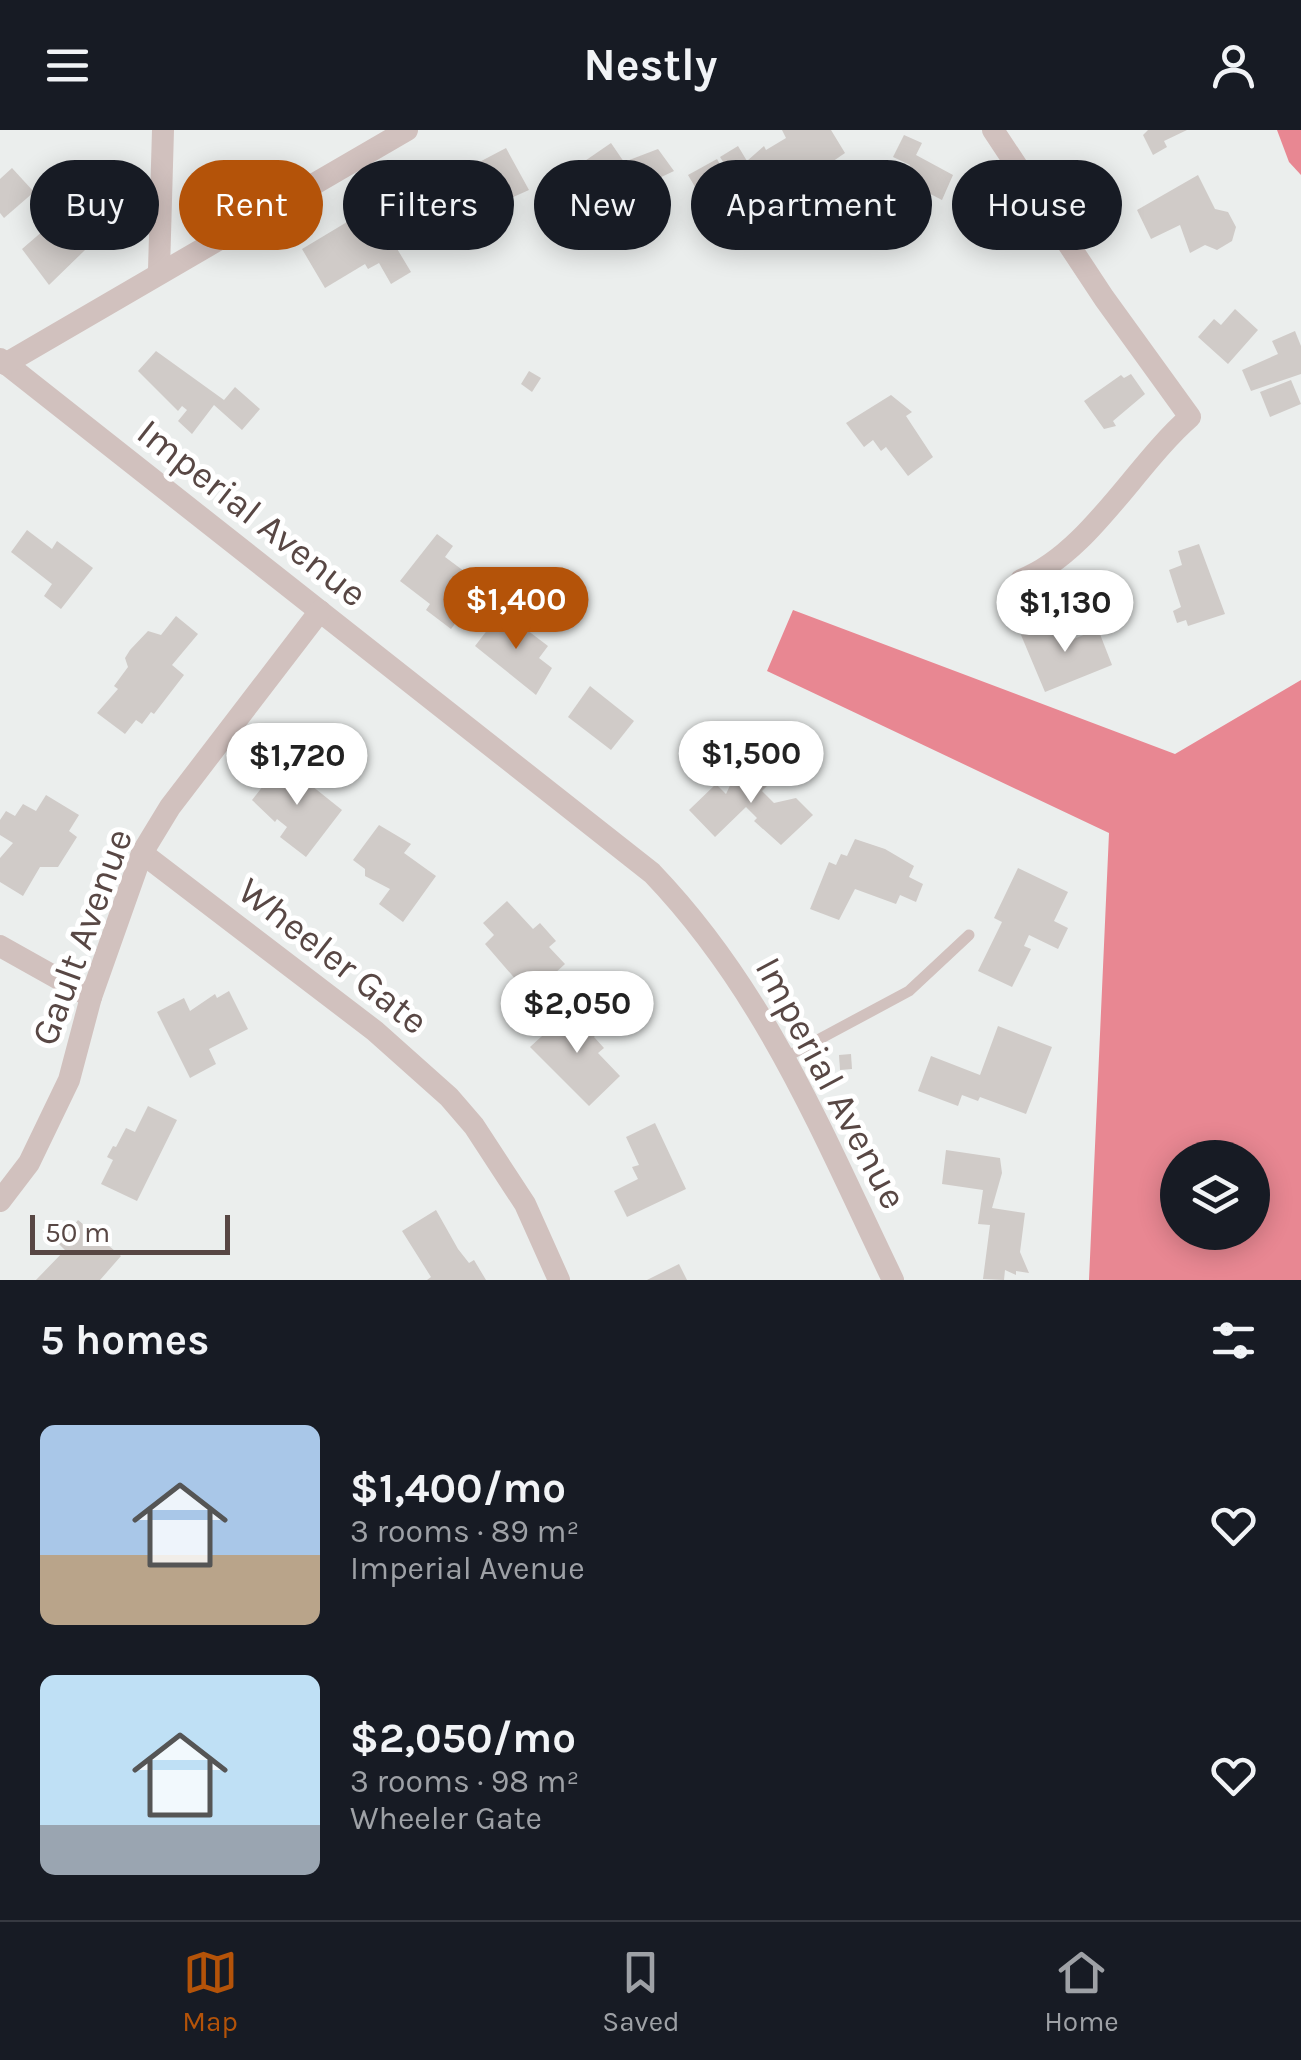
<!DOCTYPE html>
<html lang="en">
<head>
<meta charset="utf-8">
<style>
	body { margin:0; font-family:Karla,sans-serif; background:#242831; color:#f1f3f6; height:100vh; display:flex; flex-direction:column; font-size:38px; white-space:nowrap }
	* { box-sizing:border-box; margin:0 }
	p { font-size:32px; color:#9ea1a6 }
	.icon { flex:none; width:55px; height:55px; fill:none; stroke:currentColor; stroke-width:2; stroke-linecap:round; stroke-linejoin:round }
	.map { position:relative; height:1150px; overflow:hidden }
	.side { display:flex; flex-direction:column; background:#171b24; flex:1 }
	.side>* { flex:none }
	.hud { position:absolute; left:30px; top:30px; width:1242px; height:90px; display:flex; gap:20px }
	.controls { position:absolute; left:1160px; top:1010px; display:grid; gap:20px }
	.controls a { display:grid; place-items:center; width:110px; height:110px; border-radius:50%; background:#171b24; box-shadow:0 5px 25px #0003; font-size:50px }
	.scale { position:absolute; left:30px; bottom:25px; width:200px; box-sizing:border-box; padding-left:10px; border:5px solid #584744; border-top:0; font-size:28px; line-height:35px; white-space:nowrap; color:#584744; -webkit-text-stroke:8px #fff; paint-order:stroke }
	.price { position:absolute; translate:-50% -85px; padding:0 22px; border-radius:35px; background:#fff; color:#222; font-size:32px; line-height:65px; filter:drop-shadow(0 2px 5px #0008) }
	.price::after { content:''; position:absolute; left:50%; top:60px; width:30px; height:22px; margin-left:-15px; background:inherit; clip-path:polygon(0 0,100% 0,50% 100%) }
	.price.current { background:#b45309; color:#fff }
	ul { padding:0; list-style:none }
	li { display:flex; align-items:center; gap:30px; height:250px; padding:0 40px }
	li span { display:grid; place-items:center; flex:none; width:280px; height:200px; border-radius:15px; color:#555 }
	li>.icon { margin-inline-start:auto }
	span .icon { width:120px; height:120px; fill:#fffc; stroke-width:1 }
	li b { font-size:42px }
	h2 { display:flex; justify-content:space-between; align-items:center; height:120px; padding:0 40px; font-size:42px }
	.chip { padding:0 35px; border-radius:45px; background:#171b24; box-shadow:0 5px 25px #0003; font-size:35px; line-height:90px }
	.chip.current { background:#b45309; color:#fff }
	header { display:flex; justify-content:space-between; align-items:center; height:130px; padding:0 40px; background:#171b24; font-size:45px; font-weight:700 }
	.dock { display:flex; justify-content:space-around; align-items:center; height:140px; border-top:2px solid #363941; background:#171b24; font-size:28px; color:#9ea1a6 }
	.dock a { display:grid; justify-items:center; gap:5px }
	.dock .current { color:#b45309 }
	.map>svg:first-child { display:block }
</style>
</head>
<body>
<header><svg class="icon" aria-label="menu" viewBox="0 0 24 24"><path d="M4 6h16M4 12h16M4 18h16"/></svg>Nestly<svg class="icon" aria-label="person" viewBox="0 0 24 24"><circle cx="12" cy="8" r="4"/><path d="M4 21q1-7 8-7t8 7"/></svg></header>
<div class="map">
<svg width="1301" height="1150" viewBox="0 0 1301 1150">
	<rect width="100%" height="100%" fill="#ebeeed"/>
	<g fill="#e88792" fill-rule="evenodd">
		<path d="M1277,0H1301V45L1289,32Z"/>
		<path d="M793,480L1175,624L1301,550V1150H1089L1109,703L767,541ZM1178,1028H1252V1102H1178Z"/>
	</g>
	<g fill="#d0cbc8">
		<path d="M782,0H831L845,23L813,45L819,55L761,89L741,54L705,74L688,45L717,29L726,45L730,43L720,27L738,16L747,31L764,16L766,20L786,8Z"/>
		<path d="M1148,0H1187L1164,11L1167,17L1153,25L1143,5Z"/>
		<path d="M904,5L922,13L916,25L953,45L942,70L915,56L919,47L907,40L910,35L893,27Z"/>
		<path d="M611,13L624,32L658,19L674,41L655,50L659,55L649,62L645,57L635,64L626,50L608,62L614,71L592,86L571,55L582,47L579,35Z"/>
		<path d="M506,18L529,60L511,68L507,61L444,90L430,58Z"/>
		<path d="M12,38L34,62L4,88L0,83V49Z"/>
		<path d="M1198,45L1215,79L1228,82L1236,97L1232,111L1217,120L1205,115L1190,123L1180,95L1151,109L1137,80Z"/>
		<path d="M372,77L411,142L391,154L379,133L368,139L365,134L325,158L302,119Z"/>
		<path d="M51,94L66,111L72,105L85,120L49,155L22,119Z"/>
		<path d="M1235,179L1258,200L1228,234L1198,207L1214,189L1221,195Z"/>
		<path d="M1295,201L1301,216V244L1251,261L1242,240L1278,224L1272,211Z"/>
		<path d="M156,221L224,270L235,257L260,279L242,300L214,275L192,304L178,291L187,280L182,276L178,281L138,241Z"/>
		<path d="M529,241L541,248L532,262L521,254Z"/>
		<path d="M1131,244L1145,264L1113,291L1116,296L1104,299L1084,271L1121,245L1124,248Z"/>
		<path d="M1291,250L1301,274L1270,287L1260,262Z"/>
		<path d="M891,265L912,282L906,286L933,327L908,346L886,317L881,321L873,310L864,317L846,293Z"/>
		<path d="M27,400L52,419L57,411L93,438L61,479L44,466L52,454L11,422Z"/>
		<path d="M437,404L453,416L445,427L484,456L451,499L426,480L430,474L400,451Z"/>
		<path d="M1199,414L1225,484L1188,496L1186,490L1177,493L1173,481L1181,477L1169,440L1182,435L1178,421Z"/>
		<path d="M502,481L548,516L539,528L552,538L536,565L475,516Z"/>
		<path d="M176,486L198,504L172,535L184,545L154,584L151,582L142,594L136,590L125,604L97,583L118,559L114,556L128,537L125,528L130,520L148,501L161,505Z"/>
		<path d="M1056,491L1064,513L1098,499L1112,535L1045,562L1021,505Z"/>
		<path d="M590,556L634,591L611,620L568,587Z"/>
		<path d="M762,629L778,645L762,661L774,673L796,668L813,685L781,715L754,691L757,688L746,677L715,707L689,680L716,654L726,664L735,645L740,650Z"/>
		<path d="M282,632L342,680L306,727L280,707L287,697L277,689L275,692L252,670Z"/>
		<path d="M46,665L79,685L69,701L77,707L58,737H40L23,766L0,752V728L13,713L0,705V690L6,681L15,686L23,674L36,681Z"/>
		<path d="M379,695L411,714L404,723L436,746L403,792L379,774L390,759L365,746V739L353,730Z"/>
		<path d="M855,709L885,719L914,736L909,747L923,754L916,772L900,765L896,774L855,759L839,790L810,779L829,732L836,735L841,724L847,726Z"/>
		<path d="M1018,738L1068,762L1054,791L1068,798L1058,819L1029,805L1024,816L1031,819L1012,857L978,841L1002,792L994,788Z"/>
		<path d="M507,771L533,799L540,793L556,811L549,817L565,834L530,866L485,814L494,805L483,793Z"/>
		<path d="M229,861L248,899L209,919L216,934L190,948L157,882L184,868L190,881L215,864L217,868Z"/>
		<path d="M576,875L599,901L594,907L604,918L598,923L620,946L589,976L530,917Z"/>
		<path d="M998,896L1052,917L1026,984L980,967L978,971L962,965L958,976L918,961L931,926L980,945Z"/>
		<path d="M851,924L852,939L840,940L839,925Z"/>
		<path d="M148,976L177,990L137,1071L101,1054L113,1030L107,1027L113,1016L116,1017L126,998L135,1002Z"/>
		<path d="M655,993L686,1059L627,1087L614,1061L638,1049L632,1037L639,1035L626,1007Z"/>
		<path d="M946,1020L1000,1028L1002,1043L992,1078L1025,1083L1020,1122L1029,1143L1016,1141V1145L1005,1140L1004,1150L983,1149L990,1095L978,1094L983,1060L942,1054Z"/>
		<path d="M436,1080L458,1119L469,1133L474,1130L486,1150H427L431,1147L402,1101Z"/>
		<path d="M78,1090L121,1126L100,1150H36L65,1120L59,1114Z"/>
		<path d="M679,1134L687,1150H647Z"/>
	</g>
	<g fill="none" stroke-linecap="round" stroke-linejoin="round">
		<path stroke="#d1c1be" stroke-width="11" d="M786,927L909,861L969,805"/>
		<g stroke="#d1c1be" stroke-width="22">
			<path d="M993,0L1104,168L1190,287C1135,335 1088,424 1021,450"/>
			<path d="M159,140L163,0"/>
			<path d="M0,229L652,743C766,862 822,1003 893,1150"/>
			<path d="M5,234L407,0"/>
			<path d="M142,723L375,901L449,967L474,996L525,1074L559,1150"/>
			<path d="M0,816L91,867"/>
			<path d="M0,1071L29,1033L69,950L91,867L142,723L170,677L320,481"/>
		</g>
	</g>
	<g text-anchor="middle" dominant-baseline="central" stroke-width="10" stroke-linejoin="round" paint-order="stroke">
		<g font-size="38" fill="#584744" stroke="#fff">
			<text transform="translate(252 383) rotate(38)">Imperial Avenue</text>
			<text transform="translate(82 807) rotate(-70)">Gault Avenue</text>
			<text transform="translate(333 826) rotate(38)">Wheeler Gate</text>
			<text transform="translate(831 953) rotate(62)">Imperial Avenue</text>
		</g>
	</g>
</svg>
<div class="controls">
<a><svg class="icon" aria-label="layers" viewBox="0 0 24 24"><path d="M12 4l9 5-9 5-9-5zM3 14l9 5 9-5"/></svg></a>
</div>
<div class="scale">50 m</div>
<b class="price current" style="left:516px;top:522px">$1,400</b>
<b class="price" style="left:1065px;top:525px">$1,130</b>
<b class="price" style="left:751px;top:676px">$1,500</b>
<b class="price" style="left:297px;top:678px">$1,720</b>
<b class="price" style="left:577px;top:926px">$2,050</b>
<div class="hud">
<a class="chip">Buy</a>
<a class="chip current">Rent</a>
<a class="chip">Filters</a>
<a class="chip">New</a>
<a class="chip">Apartment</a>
<a class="chip">House</a>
</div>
</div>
<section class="side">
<h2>5 homes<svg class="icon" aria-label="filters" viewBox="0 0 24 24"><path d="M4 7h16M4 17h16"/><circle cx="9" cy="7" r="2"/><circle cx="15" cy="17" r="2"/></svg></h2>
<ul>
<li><span style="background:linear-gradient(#a9c7e8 65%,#b9a48a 0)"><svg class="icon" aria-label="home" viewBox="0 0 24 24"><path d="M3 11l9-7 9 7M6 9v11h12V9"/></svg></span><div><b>$1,400/mo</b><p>3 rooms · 89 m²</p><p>Imperial Avenue</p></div><svg class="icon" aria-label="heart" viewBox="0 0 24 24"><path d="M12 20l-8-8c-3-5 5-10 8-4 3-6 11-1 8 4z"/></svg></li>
<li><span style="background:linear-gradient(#bfe0f5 75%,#9aa5b1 0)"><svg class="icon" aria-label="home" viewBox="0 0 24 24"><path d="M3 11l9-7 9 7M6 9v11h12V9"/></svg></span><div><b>$2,050/mo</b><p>3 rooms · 98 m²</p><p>Wheeler Gate</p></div><svg class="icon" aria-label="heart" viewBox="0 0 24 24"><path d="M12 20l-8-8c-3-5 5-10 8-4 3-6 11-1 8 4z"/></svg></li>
</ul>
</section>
<nav class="dock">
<a class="current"><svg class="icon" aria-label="map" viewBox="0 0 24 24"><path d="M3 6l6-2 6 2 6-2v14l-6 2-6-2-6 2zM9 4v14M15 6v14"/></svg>Map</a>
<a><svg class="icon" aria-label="saved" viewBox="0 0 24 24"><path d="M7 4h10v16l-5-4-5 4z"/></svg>Saved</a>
<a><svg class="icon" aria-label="home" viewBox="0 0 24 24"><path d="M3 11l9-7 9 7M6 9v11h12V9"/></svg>Home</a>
</nav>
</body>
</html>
